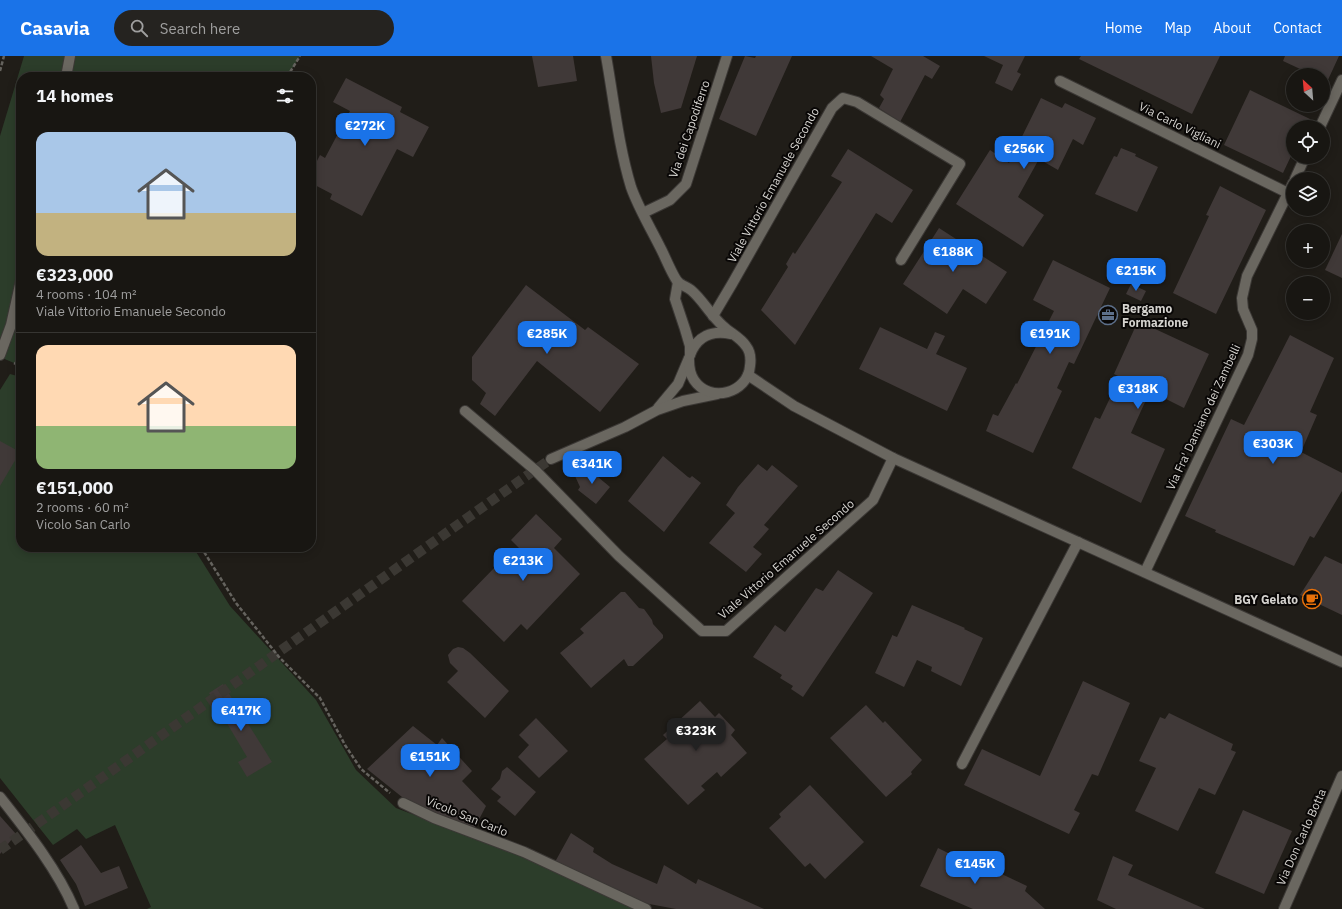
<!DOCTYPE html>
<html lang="en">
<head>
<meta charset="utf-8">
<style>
	body { margin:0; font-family:"IBM Plex Sans",sans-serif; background:#252320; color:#f1f3f6; height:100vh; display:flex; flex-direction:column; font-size:15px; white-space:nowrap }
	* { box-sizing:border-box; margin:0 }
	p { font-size:13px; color:#9f9f9f }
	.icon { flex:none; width:22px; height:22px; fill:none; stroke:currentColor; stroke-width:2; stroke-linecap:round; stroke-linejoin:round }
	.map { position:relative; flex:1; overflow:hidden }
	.details { position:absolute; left:16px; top:16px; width:300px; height:480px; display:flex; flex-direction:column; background:#181612; border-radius:16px; box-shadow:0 2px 10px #0003,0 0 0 1px #363532 }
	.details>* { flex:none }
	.needle { width:26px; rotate:334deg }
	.controls { position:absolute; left:1286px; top:12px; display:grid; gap:8px }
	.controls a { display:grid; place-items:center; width:44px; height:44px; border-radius:50%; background:#181612; box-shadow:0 2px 10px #0003,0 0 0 1px #363532; font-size:20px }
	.price { position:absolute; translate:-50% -34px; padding:0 9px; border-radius:8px; background:#1a73e8; color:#fff; font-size:13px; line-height:26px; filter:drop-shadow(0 1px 2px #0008) }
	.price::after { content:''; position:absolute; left:50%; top:24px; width:12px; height:9px; margin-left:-6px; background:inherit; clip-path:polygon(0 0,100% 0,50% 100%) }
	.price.current { background:#222; color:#fff }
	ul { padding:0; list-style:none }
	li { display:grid; align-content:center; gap:8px; height:212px; padding:0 20px }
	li+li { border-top:1px solid #363532 }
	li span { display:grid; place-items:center; height:124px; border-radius:12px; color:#555 }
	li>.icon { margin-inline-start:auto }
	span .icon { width:72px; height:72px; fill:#fffc; stroke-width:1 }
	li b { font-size:17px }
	h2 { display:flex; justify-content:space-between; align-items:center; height:48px; padding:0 20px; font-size:17px }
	header { display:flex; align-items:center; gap:24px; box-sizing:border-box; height:56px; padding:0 20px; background:#1a73e8; color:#fff }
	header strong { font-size:19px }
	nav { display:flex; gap:22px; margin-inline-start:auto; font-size:14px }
	.search { width:280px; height:36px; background:#252320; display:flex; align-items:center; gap:10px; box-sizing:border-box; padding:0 14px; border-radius:22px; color:#9f9f9f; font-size:15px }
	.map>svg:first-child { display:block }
</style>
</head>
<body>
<header>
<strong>Casavia</strong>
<div class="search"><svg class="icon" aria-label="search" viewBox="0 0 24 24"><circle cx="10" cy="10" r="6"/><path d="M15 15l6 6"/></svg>Search here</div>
<nav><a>Home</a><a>Map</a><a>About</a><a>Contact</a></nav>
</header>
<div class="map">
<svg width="1342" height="853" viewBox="0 0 1342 853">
	<rect width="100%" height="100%" fill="#201d18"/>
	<g fill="#2c3d2a">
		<path d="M24,0H300L287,21H21V310L0,301V80Z"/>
		<path d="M10,318L21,321V491H193L230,550L316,644L356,714L396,752L520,799L636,853H147L151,851L115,769L86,783L77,773L53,789L0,722V334Z"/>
	</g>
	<g fill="#403938">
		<path d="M532,0H573L577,25L538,31Z"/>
		<path d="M651,0H697L681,52L661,57L654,27Z"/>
		<path d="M745,0L755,2L756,0H792L756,80L719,63Z"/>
		<path d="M871,0H923L940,10L932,23L925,19L900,66L879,52L884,43L880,39L893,13Z"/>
		<path d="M984,0H1025L1017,16L1021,18L1012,35L995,27L1003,9Z"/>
		<path d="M1081,0H1220L1192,58L1079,3Z"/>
		<path d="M1285,0H1339L1327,26L1323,24V19H1313L1283,5Z"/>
		<path d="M346,22L402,51L400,56L429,71L413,101L397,93L362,160L330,143L332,138L311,127V117L320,99L325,102L350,55L333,46Z"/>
		<path d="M1250,34L1310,63L1306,71H1293V88L1288,97L1292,98L1283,117L1224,89Z"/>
		<path d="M1041,42L1062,52L1065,47L1096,62L1083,89L1073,83L1058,114L1039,103L1018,141L1044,159L1023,191L956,148L990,94L1009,107Z"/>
		<path d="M1121,92L1136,98L1135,100L1158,111L1137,156L1095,138L1114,100L1117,101Z"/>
		<path d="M848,93L913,134L892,167L876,157L795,289L761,254L788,211L786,208L793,196L795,198L842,126L831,120Z"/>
		<path d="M1220,130L1266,154L1216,258L1173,237L1209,160L1206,159Z"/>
		<path d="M939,172L1007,216L986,248L963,233L947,258L903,228Z"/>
		<path d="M1342,178V222L1325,214Z"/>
		<path d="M1053,204L1110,232L1074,308L1069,306L1057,332L1062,335L1033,397L986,375L993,358L998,360L1016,327L1017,328L1054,255L1033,244Z"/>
		<path d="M1131,228L1146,235L1141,245L1126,238Z"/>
		<path d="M526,229L585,274L588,271L639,308L600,356L537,305L495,360L480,348L486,337L472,324V301Z"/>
		<path d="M1138,265L1209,298L1184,352L1150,335L1131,377L1165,393L1141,447L1072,412L1095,361L1100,363L1120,321L1114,318Z"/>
		<path d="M880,271L927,293L935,276L945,280L936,298L967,312L947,355L859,313Z"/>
		<path d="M1290,279L1334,302L1310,356L1317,359L1301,396L1342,417V435L1314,482L1310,480L1294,510L1215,476L1216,474L1185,460L1231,363L1244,369Z"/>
		<path d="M0,385L20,396L0,430Z"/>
		<path d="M663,400L688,421L690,422L692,420L701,427L664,476L628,445Z"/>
		<path d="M758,408L767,415L772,409L798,430L764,469L769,473L753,491L762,498L746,516L709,487L735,457L726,449L738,431Z"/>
		<path d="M594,411L602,419L598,421L610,431L596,448L578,434L580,431L575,420Z"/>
		<path d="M536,458L562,483L554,492L580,518L527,574L521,568L504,586L462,545L496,510L499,512L519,492L511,484Z"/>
		<path d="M1325,500L1342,508V559L1300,539Z"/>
		<path d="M838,514L873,537L803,641L791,633L793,630L780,622L782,619L753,601L775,569L785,576L816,532L823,535Z"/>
		<path d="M621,536H625L639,552L644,553L652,564L653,568L663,579V582L633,610H628L624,603L591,632L560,597L584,577L580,573Z"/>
		<path d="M912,549L965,572L964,573L983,582L961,630L931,615L932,611L917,604L904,631L875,617L892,580V579L897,581Z"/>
		<path d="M458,591L463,592L470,597L509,635L485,662L447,626L458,615L450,607L448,599L453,593Z"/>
		<path d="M1083,625L1130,647L1098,720L1092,718L1074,754L1080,757L1069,778L964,729L982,693L1040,720Z"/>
		<path d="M223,628L272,706L247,721L238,706L247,701L209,637Z"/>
		<path d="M700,645L715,661L719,657L735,674L731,679L747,697L721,721L717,716L701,730L705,734L688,749L644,703L667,683L663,679Z"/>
		<path d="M866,649L883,667L885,665L922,704L911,716L912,718L886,741L830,682Z"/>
		<path d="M1169,657L1233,688L1231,694L1236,696L1215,739L1199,732L1178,775L1135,755L1156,712L1139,705L1160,661L1165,663Z"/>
		<path d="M536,662L568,695L539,722L518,701L529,689L519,679Z"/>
		<path d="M413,670L437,689L442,682L472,715L462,725L486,750L474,773L407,745L367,713Z"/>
		<path d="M507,711L536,736L515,760L497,745L501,741L491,733L500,723L502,715Z"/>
		<path d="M810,729L864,786L825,823L810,807L805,811L769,772L781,761L779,758Z"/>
		<path d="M1243,754L1292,775L1264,838L1215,817Z"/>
		<path d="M0,760L16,778L0,798Z"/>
		<path d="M571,777L594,792L593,796L612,808L657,828L664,809L696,828L698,823L764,853H676L644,847L555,806Z"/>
		<path d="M81,789L101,817L119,810L128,832L85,850L76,828L60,804Z"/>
		<path d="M938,792L966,806L968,802L1027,830L1025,835L1045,853H973L920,830Z"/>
		<path d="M1113,800L1133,809L1128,819L1205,853H1116L1097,844Z"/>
	</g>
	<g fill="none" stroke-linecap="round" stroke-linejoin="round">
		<path stroke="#3b3833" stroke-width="10" stroke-dasharray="10 5" stroke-linecap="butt" d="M0,794L532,416L551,403"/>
		<defs>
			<path id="service" d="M962,708L1078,486"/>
			<g id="pedestrian">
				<path d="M66,21L70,0"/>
				<path d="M0,299L11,269L21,224"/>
			</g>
			<g id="minor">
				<path d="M1060,25L1288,137"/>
				<path d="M1320,71L1342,24"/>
				<path d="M1295,123L1305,101"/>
				<path d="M643,157L670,144L686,128L727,0"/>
				<path d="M713,260L732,228L832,52L843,42L857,46L960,108L901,204"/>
				<path d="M658,352L678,328L689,302"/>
				<path d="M465,355L535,414L619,500L702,575H726L873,444L893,402"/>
				<path d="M551,403L625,371L657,354L683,345L717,338"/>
				<path d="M1145,516L1248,299L1252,283V274L1243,253L1242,242L1247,220L1293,127"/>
				<path d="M0,741C26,774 58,814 74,853"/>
				<path d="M403,747L434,762L524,796L646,853"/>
				<path d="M1284,853L1342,720"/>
			</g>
			<g id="tertiary">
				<path d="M606,0C614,44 618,88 631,131C638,151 650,171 660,191C664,198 673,221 678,226C681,229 687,231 691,234C703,244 711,260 723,270C730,277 740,281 746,290C750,295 751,303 750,310C748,337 710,348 694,324C690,318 689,312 689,304"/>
				<path d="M678,226L675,243L685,273L690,290V299"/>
				<path d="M690,299C697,280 712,274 731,278"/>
				<path d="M748,319L794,350L893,402L1342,606"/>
			</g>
		</defs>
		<use href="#service" stroke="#3b3835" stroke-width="12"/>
		<use href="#pedestrian" stroke="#3b3835" stroke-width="12"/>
		<use href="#minor" stroke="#3b3835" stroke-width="12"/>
		<use href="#tertiary" stroke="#3b3835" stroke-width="12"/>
		<g stroke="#65635e" stroke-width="2.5" stroke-dasharray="4 2" stroke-linecap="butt">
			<path d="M0,15L4,0"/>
			<path d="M287,21L300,0"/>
			<path d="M14,307L21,310"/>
			<path d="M201,491L236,547L279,601L320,642L345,689L361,713L390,737"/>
		</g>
		<use href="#service" stroke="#6a6760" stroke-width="10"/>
		<use href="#pedestrian" stroke="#6a6760" stroke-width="10"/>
		<use href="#minor" stroke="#6a6760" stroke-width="10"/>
		<use href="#tertiary" stroke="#6a6760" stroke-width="10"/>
	</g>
	<defs>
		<symbol id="office-ring" viewBox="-11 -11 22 22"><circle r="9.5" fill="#090706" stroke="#5c6f8a" stroke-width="1.5"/><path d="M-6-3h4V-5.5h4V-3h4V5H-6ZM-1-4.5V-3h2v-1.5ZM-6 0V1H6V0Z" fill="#5c6f8a"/></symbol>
		<symbol id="cafe-ring" viewBox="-11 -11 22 22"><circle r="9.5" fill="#090706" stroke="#e8710a" stroke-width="1.5"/><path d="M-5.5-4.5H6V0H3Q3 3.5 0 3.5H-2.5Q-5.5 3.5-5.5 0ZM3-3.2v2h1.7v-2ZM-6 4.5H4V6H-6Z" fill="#e8710a"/></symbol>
	</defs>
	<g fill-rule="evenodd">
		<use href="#office-ring" x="1097" y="248" width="22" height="22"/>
		<use href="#cafe-ring" x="1301" y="532" width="22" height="22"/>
	</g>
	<g text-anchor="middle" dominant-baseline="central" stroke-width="4" stroke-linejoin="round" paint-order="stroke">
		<g font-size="12" fill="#d5d3cf" stroke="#090706">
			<text transform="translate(1180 69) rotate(26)">Via Carlo Vigliani</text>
			<text transform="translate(689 73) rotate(-71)">Via dei Capodiferro</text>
			<text transform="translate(773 129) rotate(-61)">Viale Vittorio Emanuele Secondo</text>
			<text transform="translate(1203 361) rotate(-65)">Via Fra' Damiano dei Zambelli</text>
			<text transform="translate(786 503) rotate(-41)">Viale Vittorio Emanuele Secondo</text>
			<text transform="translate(467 760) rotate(22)">Vicolo San Carlo</text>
			<text transform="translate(1301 781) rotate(-66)">Via Don Carlo Botta</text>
		</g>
		<g font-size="12" font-weight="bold" fill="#d5d3cf" stroke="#090706" text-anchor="start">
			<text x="1122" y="252">Bergamo<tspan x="1122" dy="14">Formazione</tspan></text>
			<text x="1298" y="543" text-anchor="end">BGY Gelato</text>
		</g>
	</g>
</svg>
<div class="controls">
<a><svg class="needle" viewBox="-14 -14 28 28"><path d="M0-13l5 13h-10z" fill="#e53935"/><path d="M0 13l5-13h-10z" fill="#9f9f9f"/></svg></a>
<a><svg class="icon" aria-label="locate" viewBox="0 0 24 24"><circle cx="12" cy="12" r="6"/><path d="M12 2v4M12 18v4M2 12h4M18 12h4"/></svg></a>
<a><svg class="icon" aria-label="layers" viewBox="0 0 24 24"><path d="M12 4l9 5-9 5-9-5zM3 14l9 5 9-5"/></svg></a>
<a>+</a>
<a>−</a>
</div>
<b class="price" style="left:365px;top:91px">€272K</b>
<b class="price" style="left:1024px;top:114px">€256K</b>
<b class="price" style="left:953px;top:217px">€188K</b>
<b class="price" style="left:1136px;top:236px">€215K</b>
<b class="price" style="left:547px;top:299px">€285K</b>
<b class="price" style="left:1050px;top:299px">€191K</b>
<b class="price" style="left:1138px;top:354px">€318K</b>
<b class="price" style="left:1273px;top:409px">€303K</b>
<b class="price" style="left:592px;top:429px">€341K</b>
<b class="price" style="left:523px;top:526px">€213K</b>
<b class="price" style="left:241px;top:676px">€417K</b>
<b class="price current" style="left:696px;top:696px">€323K</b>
<b class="price" style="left:430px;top:722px">€151K</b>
<b class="price" style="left:975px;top:829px">€145K</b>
<section class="details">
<h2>14 homes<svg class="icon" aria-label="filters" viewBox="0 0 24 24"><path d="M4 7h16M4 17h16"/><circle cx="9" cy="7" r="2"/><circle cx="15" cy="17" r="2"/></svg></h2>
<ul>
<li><span style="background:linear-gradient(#a9c7e8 65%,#c2b280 0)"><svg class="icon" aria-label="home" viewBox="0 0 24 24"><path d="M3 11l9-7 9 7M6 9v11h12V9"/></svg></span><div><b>€323,000</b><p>4 rooms · 104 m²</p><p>Viale Vittorio Emanuele Secondo</p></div></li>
<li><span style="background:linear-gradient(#ffd9b3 65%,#8fb573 0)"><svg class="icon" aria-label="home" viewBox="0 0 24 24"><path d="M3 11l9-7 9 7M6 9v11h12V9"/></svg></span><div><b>€151,000</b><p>2 rooms · 60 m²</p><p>Vicolo San Carlo</p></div></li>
</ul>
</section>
</div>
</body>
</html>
